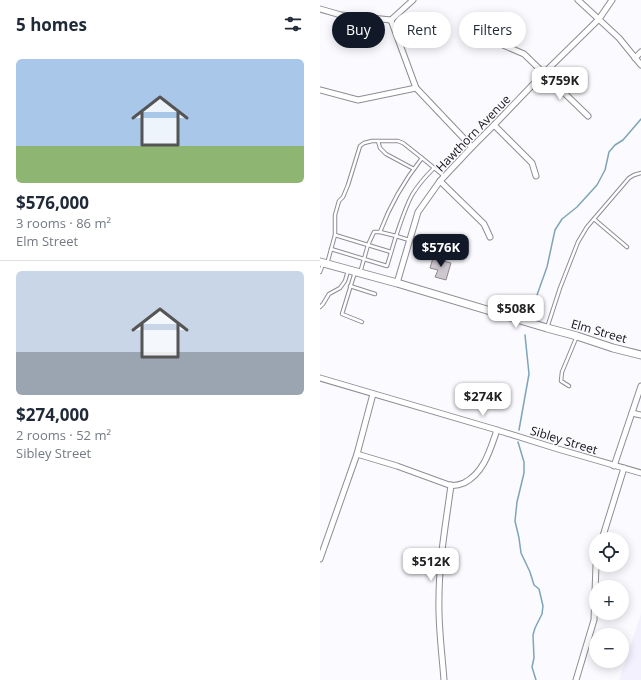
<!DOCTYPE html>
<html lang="en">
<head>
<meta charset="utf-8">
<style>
	body { margin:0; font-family:"Open Sans",sans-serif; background:#f2f2f3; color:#1f2937; height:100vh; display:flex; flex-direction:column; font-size:15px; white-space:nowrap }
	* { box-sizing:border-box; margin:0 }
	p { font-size:13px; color:#747a83 }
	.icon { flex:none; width:22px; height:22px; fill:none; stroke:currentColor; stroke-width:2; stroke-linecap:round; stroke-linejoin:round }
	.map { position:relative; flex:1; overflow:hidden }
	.sheet { display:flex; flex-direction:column; background:#fff; width:320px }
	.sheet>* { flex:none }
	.top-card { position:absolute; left:12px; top:12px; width:249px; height:36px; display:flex; gap:8px }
	.buttons { position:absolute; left:269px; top:532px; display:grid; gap:8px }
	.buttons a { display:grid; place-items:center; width:40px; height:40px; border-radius:50%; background:#fff; box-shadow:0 2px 10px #0003; font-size:20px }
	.price { position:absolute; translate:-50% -34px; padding:0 9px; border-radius:8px; background:#fff; color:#222; font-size:13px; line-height:26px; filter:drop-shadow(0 1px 2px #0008) }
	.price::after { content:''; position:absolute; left:50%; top:24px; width:12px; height:9px; margin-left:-6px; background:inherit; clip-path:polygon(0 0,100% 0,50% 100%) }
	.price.selected { background:#111827; color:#fff }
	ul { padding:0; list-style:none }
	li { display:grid; align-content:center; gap:8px; height:212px; padding:0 16px }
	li+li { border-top:1px solid #e0e1e3 }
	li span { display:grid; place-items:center; height:124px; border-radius:6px; color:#555 }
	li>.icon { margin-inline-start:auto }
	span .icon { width:72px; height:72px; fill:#fffc; stroke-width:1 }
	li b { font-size:17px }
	h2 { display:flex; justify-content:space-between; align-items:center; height:48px; padding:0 16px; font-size:17px }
	.pill { padding:0 14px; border-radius:18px; background:#fff; box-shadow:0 2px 10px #0003; font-size:14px; line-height:36px }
	.pill.selected { background:#111827; color:#fff }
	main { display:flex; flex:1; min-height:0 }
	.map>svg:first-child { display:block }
</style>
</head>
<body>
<main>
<section class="sheet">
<h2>5 homes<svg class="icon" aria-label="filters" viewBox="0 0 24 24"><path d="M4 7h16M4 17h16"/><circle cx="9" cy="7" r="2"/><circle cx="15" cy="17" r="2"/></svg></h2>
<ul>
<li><span style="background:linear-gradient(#a9c7e8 70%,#8fb573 0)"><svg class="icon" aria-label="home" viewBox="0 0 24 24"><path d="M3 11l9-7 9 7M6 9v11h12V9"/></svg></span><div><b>$576,000</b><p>3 rooms · 86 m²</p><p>Elm Street</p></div></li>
<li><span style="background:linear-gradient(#c9d6e8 65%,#9aa5b1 0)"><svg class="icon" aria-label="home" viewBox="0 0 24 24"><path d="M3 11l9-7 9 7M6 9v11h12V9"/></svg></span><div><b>$274,000</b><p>2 rooms · 52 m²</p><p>Sibley Street</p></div></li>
</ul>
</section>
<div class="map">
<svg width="321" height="680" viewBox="0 0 321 680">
	<rect width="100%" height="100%" fill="#fbfaff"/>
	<path fill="#f4f1fe" d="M321,613V680H299L319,620Z"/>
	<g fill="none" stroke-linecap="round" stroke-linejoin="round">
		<g stroke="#7ea5b7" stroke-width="1.5">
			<path d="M209,312L217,295L227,267L235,230L242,219L257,207L277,185L285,170L289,152L295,145L303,140L321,119"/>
			<path d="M199,430L209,374L205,335"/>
			<path d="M198,442L204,462V473L197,502L195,521L199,538L201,553L210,572L214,585L219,589L223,606L222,614L215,628L213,635L214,658L212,667L216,680"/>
		</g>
	</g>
	<path fill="#cec8ce" stroke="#8e888e" d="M113,258L131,263L126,280L115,277L118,270L110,268Z"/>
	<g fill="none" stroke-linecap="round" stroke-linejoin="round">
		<defs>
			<g id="service">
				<path d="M58,141L60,148L66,154L94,169"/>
				<path d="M274,219L307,247"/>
				<path d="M60,232C70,205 84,181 102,158"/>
				<path d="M15,235L71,252"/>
				<path d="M11,249L67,266L76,236L89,240"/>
				<path d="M7,264L15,235V215L19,201L23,197L28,185L40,146L44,143L52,141H78L83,143L102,158L124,176"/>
				<path d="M0,272L3,264"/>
				<path d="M35,272L22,314L42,322"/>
				<path d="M40,273L48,245L54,232H60L76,236C81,222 85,208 92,195C98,185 106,176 114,168"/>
				<path d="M30,286L55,294"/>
				<path d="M0,307L3,304L9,294L20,288L25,281L28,271"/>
				<path d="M227,328L240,288L258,242L267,227L309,178L314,175L321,173"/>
				<path d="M249,386L241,381L242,372L257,336"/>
			</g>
			<g id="minor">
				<path d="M258,0L299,38L321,65"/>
				<path d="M0,9L21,15L71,20"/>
				<path d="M71,20L96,88L152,147"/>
				<path d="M71,20L93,0"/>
				<path d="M158,41L176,42L204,54L268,116"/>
				<path d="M315,58L321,52"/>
				<path d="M0,90L38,100L96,88"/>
				<path d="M174,125L212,163L216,176"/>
				<path d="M120,181L164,224L170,237"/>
				<path d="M77,283L98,212L120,181L152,147L174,125L223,74L279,19L292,0"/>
				<path d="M0,378L177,430L238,449L321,473"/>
				<path d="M312,413L321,415"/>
				<path d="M37,454L77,466L129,485C134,486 139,485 144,483C164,473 170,450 177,430"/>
				<path d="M294,466L321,386"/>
				<path d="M282,539L304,468"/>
				<path d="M0,559L37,454L53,394"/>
				<path d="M124,680C122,653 118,625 119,598C119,560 126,523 131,485"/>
				<path d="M256,680L274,620L276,565"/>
			</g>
			<path id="secondary" d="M0,262L77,283L227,328L257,336L293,348L321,355"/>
		</defs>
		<use href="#service" stroke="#8f8d95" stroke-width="4.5"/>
		<use href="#minor" stroke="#8f8d95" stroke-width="7"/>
		<use href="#secondary" stroke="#8f8d95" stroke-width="9"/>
		<use href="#service" stroke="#fff" stroke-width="2.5"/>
		<use href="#minor" stroke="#fff" stroke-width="5"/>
		<use href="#secondary" stroke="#fff" stroke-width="7"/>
	</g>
	<g text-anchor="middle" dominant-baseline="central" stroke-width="3" stroke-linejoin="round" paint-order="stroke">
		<g font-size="12" fill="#141416" stroke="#fbfaff">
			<text transform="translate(153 133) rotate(-46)">Hawthorn Avenue</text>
			<text transform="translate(279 331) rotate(16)">Elm Street</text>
			<text transform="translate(244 440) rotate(17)">Sibley Street</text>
		</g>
	</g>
</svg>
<div class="buttons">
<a><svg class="icon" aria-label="locate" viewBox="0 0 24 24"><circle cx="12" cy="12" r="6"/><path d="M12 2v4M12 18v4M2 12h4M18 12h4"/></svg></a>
<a>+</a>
<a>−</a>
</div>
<b class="price" style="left:240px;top:101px">$759K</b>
<b class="price selected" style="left:121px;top:268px">$576K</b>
<b class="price" style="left:196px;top:329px">$508K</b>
<b class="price" style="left:163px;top:417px">$274K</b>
<b class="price" style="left:111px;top:582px">$512K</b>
<div class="top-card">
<a class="pill selected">Buy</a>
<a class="pill">Rent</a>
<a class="pill">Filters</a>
</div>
</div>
</main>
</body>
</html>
